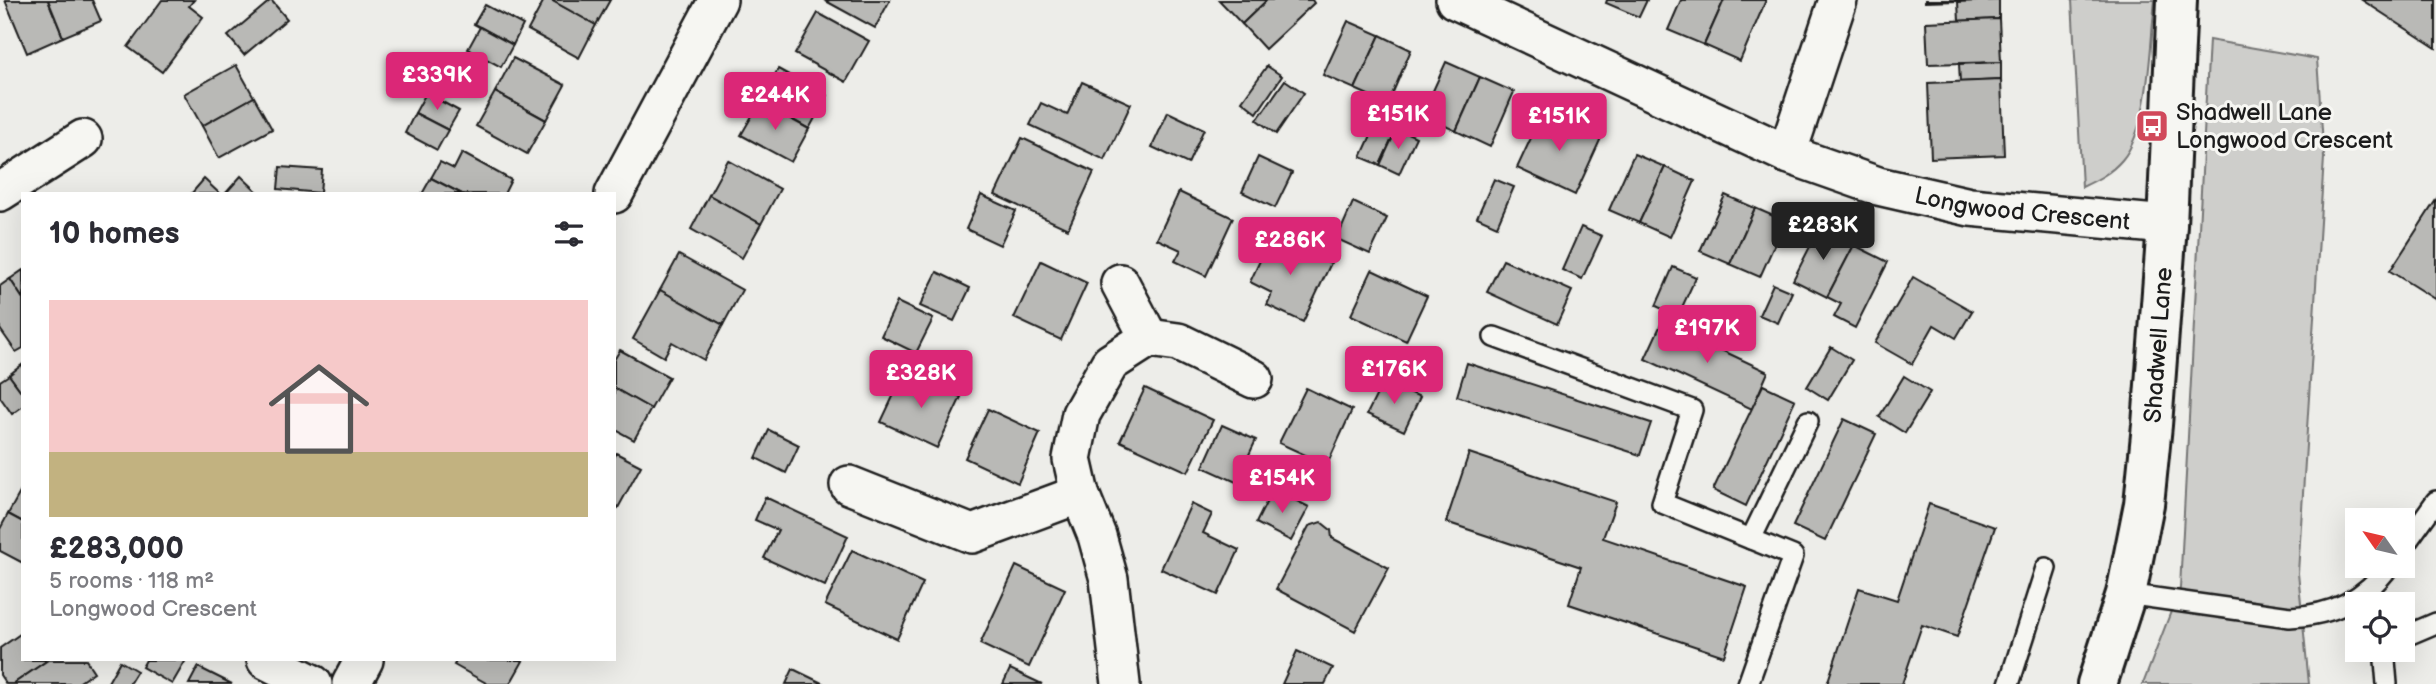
<!DOCTYPE html>
<html lang="en">
<head>
<meta charset="utf-8">
<style>
	body { margin:0; font-family:"Balsamiq Sans",sans-serif; background:#f7f7f7; color:#2b2b33; height:100vh; display:flex; flex-direction:column; font-size:26px; white-space:nowrap }
	* { box-sizing:border-box; margin:0 }
	p { font-size:23px; color:#7c7c81 }
	.icon { flex:none; width:38px; height:38px; fill:none; stroke:currentColor; stroke-width:2; stroke-linecap:round; stroke-linejoin:round }
	.map { position:relative; flex:1; overflow:hidden }
	.panel { position:absolute; left:21px; top:192px; width:595px; height:469px; display:flex; flex-direction:column; background:#fff; border-radius:0px; box-shadow:0 7px 28px #0002 }
	.panel>* { flex:none }
	.needle { width:46px; rotate:304deg }
	.controls { position:absolute; left:2345px; top:508px; display:grid; gap:14px }
	.controls a { display:grid; place-items:center; width:70px; height:70px; border-radius:0px; background:#fff; box-shadow:0 7px 28px #0002; font-size:35px }
	.price { position:absolute; translate:-50% -60px; padding:0 16px; border-radius:7px; background:#db2777; color:#fff; font-size:23px; line-height:46px; filter:drop-shadow(0 2px 4px #0008) }
	.price::after { content:''; position:absolute; left:50%; top:42px; width:21px; height:16px; margin-left:-10px; background:inherit; clip-path:polygon(0 0,100% 0,50% 100%) }
	.price.on { background:#222; color:#fff }
	ul { padding:0; list-style:none }
	li { display:grid; align-content:center; gap:14px; height:371px; padding:0 28px }
	li+li { border-top:2px solid #e1e1e2 }
	li span { display:grid; place-items:center; height:217px; border-radius:0px; color:#555 }
	li>.icon { margin-inline-start:auto }
	span .icon { width:126px; height:126px; fill:#fffc; stroke-width:1 }
	li b { font-size:30px }
	h2 { display:flex; justify-content:space-between; align-items:center; height:84px; padding:0 28px; font-size:30px }
	.map>svg:first-child { display:block }
</style>
</head>
<body>
<div class="map">
<svg width="2436" height="684" viewBox="0 0 2436 684">
	<rect width="100%" height="100%" fill="#edede9"/>
	<filter id="ink" filterUnits="userSpaceOnUse"><feTurbulence type="fractalNoise" baseFrequency=".0143" numOctaves="2"/><feDisplacementMap in="SourceGraphic" scale="14" xChannelSelector="R" yChannelSelector="G"/><feConvolveMatrix kernelMatrix="1 2 1 2 8 2 1 2 1" color-interpolation-filters="sRGB"/></filter>
	<g filter="url(#ink)">
		<g fill="#cececb" stroke="#757574" stroke-width="2">
			<path d="M2072,0H2155C2150,43 2150,128 2122,160C2111,173 2097,180 2082,187Z"/>
			<path d="M2209,40L2317,59L2324,158L2298,573L2309,684H2143L2180,588Z"/>
		</g>
		<g fill="#b9b9b6" stroke="#1c1c1c" stroke-width="2">
			<path d="M5,0H48L63,37L27,53Z"/>
			<path d="M48,0H92L101,21L63,37Z"/>
			<path d="M162,0H194L189,6L203,17L162,72L128,47Z"/>
			<path d="M271,0L287,19L244,55L228,36Z"/>
			<path d="M544,0H551L596,25L579,58L528,30Z"/>
			<path d="M551,0H610L596,25Z"/>
			<path d="M824,0H890L875,28Z"/>
			<path d="M1219,0H1267L1242,24Z"/>
			<path d="M1267,0H1312L1314,3L1265,49L1242,24Z"/>
			<path d="M1607,0H1647L1639,17L1606,3Z"/>
			<path d="M1681,0H1724L1704,45L1668,30Z"/>
			<path d="M1724,0H1766L1740,61L1704,45Z"/>
			<path d="M1925,0H1993L1925,2Z"/>
			<path d="M1999,0V19L1959,21L1958,2Z"/>
			<path d="M2362,0H2436V48Z"/>
			<path d="M485,5L523,25L513,45L474,24Z"/>
			<path d="M818,13L869,41L846,82L795,54Z"/>
			<path d="M1999,19L2001,62L1928,64L1926,22Z"/>
			<path d="M1348,21L1380,35L1355,89L1323,75Z"/>
			<path d="M480,27L513,45L501,67L468,49Z"/>
			<path d="M1380,35L1411,50L1388,104L1355,89Z"/>
			<path d="M513,58L565,85L546,120L495,92Z"/>
			<path d="M1446,62L1480,77L1456,131L1422,115Z"/>
			<path d="M2001,62V80L1960,82L1959,64Z"/>
			<path d="M236,65L254,97L202,126L184,94Z"/>
			<path d="M1267,66L1282,76L1257,113L1242,101Z"/>
			<path d="M778,69L827,96L809,129L760,102Z"/>
			<path d="M1480,77L1514,92L1490,147L1456,131Z"/>
			<path d="M1285,80L1304,93L1276,134L1257,120Z"/>
			<path d="M2001,80L2004,155L1931,158L1928,83Z"/>
			<path d="M1082,82L1131,104L1105,160L1030,125L1041,103L1067,115Z"/>
			<path d="M495,92L546,120L527,154L476,126Z"/>
			<path d="M426,93L459,111L448,130L415,113Z"/>
			<path d="M254,97L272,129L219,158L202,126Z"/>
			<path d="M760,102L809,129L791,162L741,135Z"/>
			<path d="M1168,112L1204,129L1188,164L1152,147Z"/>
			<path d="M1543,112L1601,138L1575,195L1517,168Z"/>
			<path d="M415,113L448,130L437,150L405,133Z"/>
			<path d="M1378,120L1397,128L1380,165L1361,157Z"/>
			<path d="M1397,128L1416,137L1399,174L1380,165Z"/>
			<path d="M1022,138L1094,172L1068,229L995,195Z"/>
			<path d="M462,153L511,180L504,194H462L431,178L440,162L454,169Z"/>
			<path d="M1634,154L1665,167L1639,223L1609,210Z"/>
			<path d="M1258,157L1292,173L1275,208L1242,192Z"/>
			<path d="M728,160L780,189L761,224L709,195Z"/>
			<path d="M280,167L322,170L320,193L278,189Z"/>
			<path d="M1665,167L1695,181L1670,237L1639,223Z"/>
			<path d="M241,176L260,194H225Z"/>
			<path d="M431,178L462,194H422Z"/>
			<path d="M204,179L220,194H191Z"/>
			<path d="M1494,179L1514,187L1497,226L1477,217Z"/>
			<path d="M1179,192L1233,218L1206,276L1175,261L1181,250L1157,239Z"/>
			<path d="M709,195L761,224L742,258L691,229Z"/>
			<path d="M981,195L1016,211L1000,245L966,229Z"/>
			<path d="M1725,195L1755,208L1730,264L1700,251Z"/>
			<path d="M2436,200V300L2390,271Z"/>
			<path d="M1353,202L1387,218L1370,254L1337,239Z"/>
			<path d="M1755,208L1785,221L1760,277L1730,264Z"/>
			<path d="M1581,227L1602,236L1582,279L1562,270Z"/>
			<path d="M1820,227L1854,245L1827,297L1793,280Z"/>
			<path d="M1272,235L1331,263L1303,322L1267,305L1272,293L1250,282Z"/>
			<path d="M1854,245L1888,262L1855,328L1834,317L1841,304L1827,297Z"/>
			<path d="M679,255L742,290L723,325L660,290Z"/>
			<path d="M1503,260L1572,291L1557,324L1487,292Z"/>
			<path d="M1041,261L1087,283L1061,340L1014,318Z"/>
			<path d="M1673,267L1696,277L1678,316L1656,306Z"/>
			<path d="M23,270V299L10,279Z"/>
			<path d="M1372,270L1427,296L1406,341L1351,315Z"/>
			<path d="M937,272L970,288L954,321L920,306Z"/>
			<path d="M1913,277L1972,311L1956,338L1934,325L1912,364L1875,343Z"/>
			<path d="M10,279L23,299V348L16,352L0,329V286Z"/>
			<path d="M1773,284L1792,292L1778,323L1759,315Z"/>
			<path d="M660,290L723,325L704,360L672,342L664,357L633,339Z"/>
			<path d="M897,302L933,319L916,353L881,336Z"/>
			<path d="M1662,322L1768,372L1752,409L1645,359Z"/>
			<path d="M1831,347L1852,360L1828,400L1807,387Z"/>
			<path d="M620,350L669,377L651,409L614,388V360Z"/>
			<path d="M1467,363L1651,423L1640,455L1457,396Z"/>
			<path d="M23,364V394L9,375Z"/>
			<path d="M905,371L961,397L937,448L881,422Z"/>
			<path d="M9,375L23,394V406L12,414L0,397V381Z"/>
			<path d="M1904,376L1930,392L1905,433L1879,417Z"/>
			<path d="M1384,380L1420,397L1404,431L1367,414Z"/>
			<path d="M1763,385L1795,400L1746,506L1713,490Z"/>
			<path d="M614,388L651,409L634,440L614,429Z"/>
			<path d="M1145,388L1213,420L1188,472L1120,441Z"/>
			<path d="M1306,388L1352,410L1327,465L1279,443Z"/>
			<path d="M988,409L1040,433L1018,483L965,458Z"/>
			<path d="M1844,419L1876,434L1825,541L1793,526Z"/>
			<path d="M1222,425L1256,440L1236,482L1203,467Z"/>
			<path d="M769,430L799,445L786,473L756,458Z"/>
			<path d="M616,453L641,466L618,508L614,506V456Z"/>
			<path d="M1469,453L1616,502L1603,538L1747,587L1724,656L1569,604L1581,567L1446,522Z"/>
			<path d="M23,487V522L8,514Z"/>
			<path d="M1273,489L1309,507L1291,541L1256,523Z"/>
			<path d="M765,497L848,536L825,586L764,558L778,530L755,520Z"/>
			<path d="M1191,504L1212,514L1203,533L1239,550L1218,595L1161,569Z"/>
			<path d="M1929,504L1995,527L1957,637L1922,625L1902,684H1827L1859,588L1897,600Z"/>
			<path d="M8,514L23,522V563L0,551V529Z"/>
			<path d="M1321,522L1331,530L1332,538L1389,568L1355,631L1276,589L1309,526Z"/>
			<path d="M852,550L923,583L897,639L825,605Z"/>
			<path d="M1016,566L1065,589L1029,667L980,644Z"/>
			<path d="M23,632V660H48L13,684H6L0,675V648Z"/>
			<path d="M1297,651L1333,668L1325,684H1282Z"/>
			<path d="M48,660H86L94,672L77,684H13Z"/>
			<path d="M146,660H186L172,684L142,667Z"/>
			<path d="M457,660H521L523,661L510,684H488L454,665Z"/>
			<path d="M120,661L137,671L129,684H107Z"/>
			<path d="M198,667L232,684H189Z"/>
			<path d="M793,669L824,684H786Z"/>
			<path d="M1010,669L1042,684H1003Z"/>
		</g>
		<g fill="none" stroke-linecap="round" stroke-linejoin="round">
			<defs>
				<g id="lane">
					<path d="M1494,337L1692,410L1662,503L1793,556L1748,684"/>
					<path d="M1751,539L1808,421"/>
					<path d="M2403,547L2436,501"/>
					<path d="M2126,594L2290,617C2333,615 2364,600 2390,565"/>
					<path d="M2403,637L2436,623"/>
					<path d="M2384,649L2387,684"/>
					<path d="M2009,684L2046,568"/>
				</g>
				<g id="street">
					<path id="s1" d="M1455,0L1787,154L1878,186L1970,207L2167,225"/>
					<path d="M1787,154L1838,0"/>
					<path d="M0,192L83,139"/>
					<path d="M614,194L718,0"/>
					<path d="M1120,283L1149,338"/>
					<path d="M849,485L972,534L1080,494"/>
					<path d="M266,660L313,684"/>
					<path d="M351,684L364,660"/>
					<path d="M1121,684L1109,579L1097,536L1080,494L1072,459L1081,414L1110,363L1149,338L1178,342L1254,379"/>
				</g>
				<g id="secondary">
					<path id="s2" d="M2097,684L2126,594L2144,504L2152,425L2167,225L2177,0"/>
				</g>
			</defs>
			<use href="#lane" stroke="#1c1c1c" stroke-width="24"/>
			<use href="#street" stroke="#1c1c1c" stroke-width="42"/>
			<use href="#secondary" stroke="#1c1c1c" stroke-width="44"/>
			<use href="#lane" stroke="#f6f6f2" stroke-width="19"/>
			<use href="#street" stroke="#f6f6f2" stroke-width="37"/>
			<use href="#secondary" stroke="#f6f6f2" stroke-width="38"/>
		</g>
	</g>
	<defs>
		<symbol id="bus-square" viewBox="-11 -11 22 22"><rect x="-9" y="-9" width="18" height="18" rx="4" fill="#d1495b" stroke="#f6f6f2"/><path d="M-5-6H5V4H4V6H2V4H-2V6H-4V4H-5ZM-3.5-4V0h7V-4ZM-3.5 1.2v1.5H-2V1.2ZM2 1.2v1.5H3.5V1.2Z" fill="#fff"/></symbol>
	</defs>
	<g fill-rule="evenodd">
		<use href="#bus-square" x="2133" y="107" width="38" height="38"/>
	</g>
	<g text-anchor="middle" dominant-baseline="central" stroke-width="6" stroke-linejoin="round" paint-order="stroke">
		<g font-size="24" fill="#1c1c1c" stroke="#f6f6f2" text-anchor="start">
			<text x="2176" y="112">Shadwell Lane<tspan x="2176" dy="28">Longwood Crescent</tspan></text>
		</g>
		<g font-size="24" fill="#1c1c1c" stroke="#f6f6f2">
			<text stroke="none"><textPath href="#s1" startOffset="609">Longwood Crescent</textPath></text>
			<text stroke="none"><textPath href="#s2" startOffset="346">Shadwell Lane</textPath></text>
		</g>
	</g>
</svg>
<div class="controls">
<a><svg class="needle" viewBox="-14 -14 28 28"><path d="M0-13l5 13h-10z" fill="#e53935"/><path d="M0 13l5-13h-10z" fill="#7c7c81"/></svg></a>
<a><svg class="icon" aria-label="locate" viewBox="0 0 24 24"><circle cx="12" cy="12" r="6"/><path d="M12 2v4M12 18v4M2 12h4M18 12h4"/></svg></a>
</div>
<b class="price" style="left:437px;top:112px">£339K</b>
<b class="price" style="left:775px;top:132px">£244K</b>
<b class="price" style="left:1398px;top:151px">£151K</b>
<b class="price" style="left:1559px;top:153px">£151K</b>
<b class="price on" style="left:1823px;top:262px">£283K</b>
<b class="price" style="left:1290px;top:277px">£286K</b>
<b class="price" style="left:1707px;top:365px">£197K</b>
<b class="price" style="left:1394px;top:406px">£176K</b>
<b class="price" style="left:921px;top:410px">£328K</b>
<b class="price" style="left:1282px;top:515px">£154K</b>
<section class="panel">
<h2>10 homes<svg class="icon" aria-label="filters" viewBox="0 0 24 24"><path d="M4 7h16M4 17h16"/><circle cx="9" cy="7" r="2"/><circle cx="15" cy="17" r="2"/></svg></h2>
<ul>
<li><span style="background:linear-gradient(#f6c9c9 70%,#c2b280 0)"><svg class="icon" aria-label="home" viewBox="0 0 24 24"><path d="M3 11l9-7 9 7M6 9v11h12V9"/></svg></span><div><b>£283,000</b><p>5 rooms · 118 m²</p><p>Longwood Crescent</p></div></li>
</ul>
</section>
</div>
</body>
</html>
